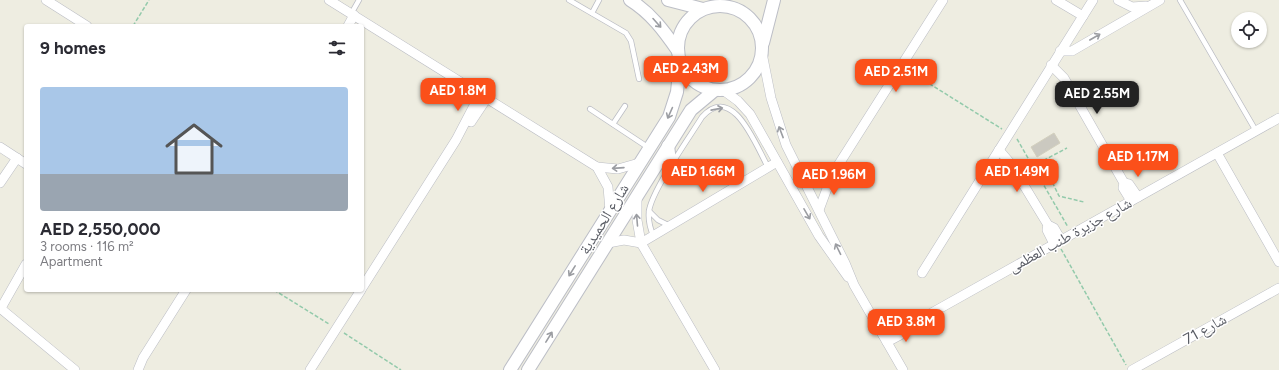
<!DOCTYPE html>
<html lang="en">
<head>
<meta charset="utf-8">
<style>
	body { margin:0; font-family:Figtree,"Noto Naskh Arabic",sans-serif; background:#f2f2f3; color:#2b2b33; height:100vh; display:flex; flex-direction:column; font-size:15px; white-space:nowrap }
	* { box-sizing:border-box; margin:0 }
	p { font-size:13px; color:#7c7c81 }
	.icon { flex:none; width:22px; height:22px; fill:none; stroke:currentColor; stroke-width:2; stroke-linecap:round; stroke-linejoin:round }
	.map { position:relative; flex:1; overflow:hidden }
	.drawer { position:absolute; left:24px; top:24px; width:340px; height:268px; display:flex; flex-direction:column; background:#fff; border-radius:4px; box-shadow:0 1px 3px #0004 }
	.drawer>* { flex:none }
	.buttons { position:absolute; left:1231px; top:12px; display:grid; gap:8px }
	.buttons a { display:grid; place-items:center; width:36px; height:36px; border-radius:50%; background:#fff; box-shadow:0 1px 3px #0004; font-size:20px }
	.price { position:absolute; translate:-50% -34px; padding:0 9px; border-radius:8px; background:#fb501a; color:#fff; font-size:13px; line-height:26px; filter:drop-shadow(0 1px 2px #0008) }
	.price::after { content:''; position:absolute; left:50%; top:24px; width:12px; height:9px; margin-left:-6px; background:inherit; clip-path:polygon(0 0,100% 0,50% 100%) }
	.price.current { background:#222; color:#fff }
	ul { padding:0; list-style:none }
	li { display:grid; align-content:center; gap:8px; height:212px; padding:0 16px }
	li span { display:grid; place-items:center; height:124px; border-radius:4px; color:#555 }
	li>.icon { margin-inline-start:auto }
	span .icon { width:72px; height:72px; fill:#fffc; stroke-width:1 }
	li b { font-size:17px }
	h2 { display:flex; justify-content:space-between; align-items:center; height:48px; padding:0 16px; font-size:17px }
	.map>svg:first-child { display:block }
</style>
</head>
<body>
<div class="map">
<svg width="1279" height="370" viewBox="0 0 1279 370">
	<rect width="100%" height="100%" fill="#eeede1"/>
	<path fill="#cbc9c0" stroke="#d3d0be" d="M1054,133L1060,143L1037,157L1031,147Z"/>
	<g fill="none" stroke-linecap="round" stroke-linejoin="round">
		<defs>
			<g id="lane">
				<path d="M569,0L626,33L631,41L639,79"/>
				<path d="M1180,0L1256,131"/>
				<path d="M592,13L599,0"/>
				<path d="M351,14L359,0"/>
				<path d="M590,109L649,148"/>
				<path d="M613,124L625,106"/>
				<path d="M649,211L658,220L670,226"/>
				<path d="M653,235C650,228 648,220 649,211C652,190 689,138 702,117C733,82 756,146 768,167"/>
			</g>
			<g id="street">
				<path d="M46,0L87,26"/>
				<path d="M329,0L597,167L608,187L610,211"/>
				<path d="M1056,0L1083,16"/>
				<path d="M1118,0L1132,7L1146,6"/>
				<path d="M348,26L354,15"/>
				<path d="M1060,51H1072L1160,0"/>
				<path d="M762,53L771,98L786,145L845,263L854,285L903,370"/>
				<path d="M1051,65L1064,78L1124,183L1123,188L1131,201"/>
				<path d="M723,90L738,101L750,114L819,236L848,277"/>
				<path d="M471,122L487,98"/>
				<path d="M0,147L26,164"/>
				<path d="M999,150L1011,164L1048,225L1054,228L1061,240"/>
				<path d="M1217,153L1279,262"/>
				<path d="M597,167L618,169L639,163"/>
				<path d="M802,179C813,183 822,182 832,175"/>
				<path d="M0,183L17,158"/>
				<path d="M1124,183L1129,184L1138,197"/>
				<path d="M637,198V220L641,243L715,370"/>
				<path d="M819,210L832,175L943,0"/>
				<path d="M1048,225L1047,230L1054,244"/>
				<path d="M608,243L624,240L641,243L777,162"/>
				<path d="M922,273L1093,0"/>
				<path d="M362,288L456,140L480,94"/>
				<path d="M0,308L75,370"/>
				<path d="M1,308L26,264"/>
				<path d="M883,335L898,327L903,329"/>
				<path d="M887,342L900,335L903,329L1279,118"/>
				<path d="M138,370L143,358L186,290"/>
				<path d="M310,370L361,290"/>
				<path d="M1132,370L1279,288"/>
			</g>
			<g id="secondary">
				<path d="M630,0C651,13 664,31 678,51"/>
				<path d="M668,0L703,9"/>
				<circle cx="720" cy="48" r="42"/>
				<path d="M763,43L774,0"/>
				<path d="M668,146L671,168"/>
				<path d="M510,370L669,117L677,92L680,62"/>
				<path d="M528,370L691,110L715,90"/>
			</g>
		</defs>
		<use href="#lane" stroke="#bbbdc4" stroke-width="6"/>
		<use href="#street" stroke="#bbbdc4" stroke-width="10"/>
		<use href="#secondary" stroke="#bcbec6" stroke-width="14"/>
		<g stroke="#93caab" stroke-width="1.5" stroke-dasharray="4 2" stroke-linecap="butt">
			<path d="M133,26L149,0"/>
			<path d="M909,71L1002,129"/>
			<path d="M1017,139L1068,227"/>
			<path d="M1042,161L1059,196L1084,202"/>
			<path d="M1033,166L1067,148"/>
			<path d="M1061,249L1126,365"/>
			<path d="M274,290L329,324"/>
			<path d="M344,333L401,370"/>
		</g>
		<use href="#lane" stroke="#fff" stroke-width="4.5"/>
		<use href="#street" stroke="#fff" stroke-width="9"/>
		<use href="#secondary" stroke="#fff" stroke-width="12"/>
	</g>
	<defs><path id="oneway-shaft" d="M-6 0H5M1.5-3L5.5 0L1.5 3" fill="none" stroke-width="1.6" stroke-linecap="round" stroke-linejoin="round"/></defs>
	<g stroke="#9b9da2">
		<use href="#oneway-shaft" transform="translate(657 23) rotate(48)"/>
		<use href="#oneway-shaft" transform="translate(1095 37) rotate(-30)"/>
		<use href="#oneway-shaft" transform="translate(717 109) rotate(-11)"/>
		<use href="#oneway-shaft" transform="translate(670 113) rotate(114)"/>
		<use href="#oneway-shaft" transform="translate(781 132) rotate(-111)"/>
		<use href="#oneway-shaft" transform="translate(618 168) rotate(176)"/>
		<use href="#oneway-shaft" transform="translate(807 214) rotate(60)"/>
		<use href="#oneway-shaft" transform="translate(637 220) rotate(-95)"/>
		<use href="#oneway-shaft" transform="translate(838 249) rotate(-116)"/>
		<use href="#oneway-shaft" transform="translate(572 271) rotate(122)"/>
		<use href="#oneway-shaft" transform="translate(549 337) rotate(-58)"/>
	</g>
	<g text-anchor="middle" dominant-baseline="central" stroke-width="3" stroke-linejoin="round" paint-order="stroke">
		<g font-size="15" fill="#595c64" stroke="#fff">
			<text transform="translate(604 219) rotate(-58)">شارع الحميدية</text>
			<text transform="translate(1070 235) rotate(-29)">شارع جزيرة طنب العظمى</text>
			<text transform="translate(1205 329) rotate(-29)">شارع 71</text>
		</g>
	</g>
</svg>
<div class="buttons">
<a><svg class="icon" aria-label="locate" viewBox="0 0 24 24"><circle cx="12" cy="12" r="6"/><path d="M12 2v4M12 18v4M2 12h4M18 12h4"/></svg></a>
</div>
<b class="price" style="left:686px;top:90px">AED 2.43M</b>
<b class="price" style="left:896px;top:93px">AED 2.51M</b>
<b class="price" style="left:458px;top:112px">AED 1.8M</b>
<b class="price current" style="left:1097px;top:115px">AED 2.55M</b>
<b class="price" style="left:1138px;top:178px">AED 1.17M</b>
<b class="price" style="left:703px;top:193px">AED 1.66M</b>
<b class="price" style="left:1017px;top:193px">AED 1.49M</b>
<b class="price" style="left:834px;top:196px">AED 1.96M</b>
<b class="price" style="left:906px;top:343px">AED 3.8M</b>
<section class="drawer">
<h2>9 homes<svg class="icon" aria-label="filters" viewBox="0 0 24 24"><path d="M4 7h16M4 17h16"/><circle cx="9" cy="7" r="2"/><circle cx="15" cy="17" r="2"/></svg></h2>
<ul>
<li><span style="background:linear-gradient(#a9c7e8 70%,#9aa5b1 0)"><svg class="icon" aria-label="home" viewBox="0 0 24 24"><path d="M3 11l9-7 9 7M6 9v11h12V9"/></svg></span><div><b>AED 2,550,000</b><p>3 rooms · 116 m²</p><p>Apartment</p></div></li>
</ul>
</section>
</div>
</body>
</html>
